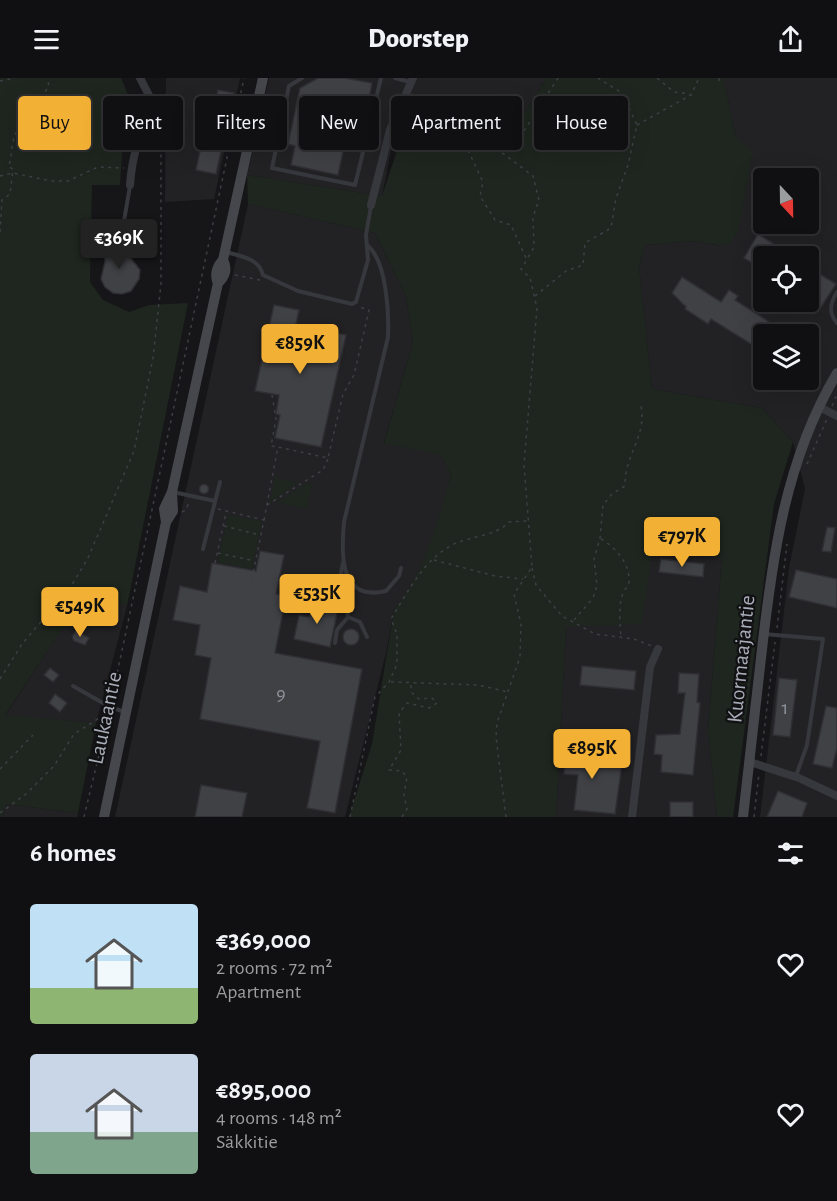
<!DOCTYPE html>
<html lang="en">
<head>
<meta charset="utf-8">
<style>
	body { margin:0; font-family:"Alegreya Sans",sans-serif; background:#1e1e20; color:#f1f3f6; height:100vh; display:flex; flex-direction:column; font-size:22px; white-space:nowrap }
	* { box-sizing:border-box; margin:0 }
	p { font-size:20px; color:#9c9d9f }
	.icon { flex:none; width:33px; height:33px; fill:none; stroke:currentColor; stroke-width:2; stroke-linecap:round; stroke-linejoin:round }
	.map { position:relative; height:739px; overflow:hidden }
	.details { display:flex; flex-direction:column; background:#101012; flex:1 }
	.details>* { flex:none }
	.guide { position:absolute; left:18px; top:18px; width:801px; height:54px; display:flex; gap:12px }
	.needle { width:39px; rotate:158deg }
	.tools { position:absolute; left:753px; top:90px; display:grid; gap:12px }
	.tools a { display:grid; place-items:center; width:66px; height:66px; border-radius:6px; background:#101012; box-shadow:0 6px 24px #0002,0 0 0 2px #303032; font-size:30px }
	.price { position:absolute; translate:-50% -51px; padding:0 14px; border-radius:6px; background:#f2b134; color:#111; font-size:20px; line-height:39px; filter:drop-shadow(0 2px 3px #0008) }
	.price::after { content:''; position:absolute; left:50%; top:36px; width:18px; height:14px; margin-left:-9px; background:inherit; clip-path:polygon(0 0,100% 0,50% 100%) }
	.price.on { background:#222; color:#fff }
	ul { padding:0; list-style:none }
	li { display:flex; align-items:center; gap:18px; height:150px; padding:0 30px }
	li span { display:grid; place-items:center; flex:none; width:168px; height:120px; border-radius:6px; color:#555 }
	li>.icon { margin-inline-start:auto }
	span .icon { width:72px; height:72px; fill:#fffc; stroke-width:1 }
	li b { font-size:26px }
	h2 { display:flex; justify-content:space-between; align-items:center; height:72px; padding:0 30px; font-size:26px }
	.chip { padding:0 21px; border-radius:6px; background:#101012; box-shadow:0 6px 24px #0002,0 0 0 2px #303032; font-size:21px; line-height:54px }
	.chip.on { background:#f2b134; color:#111 }
	header { display:flex; justify-content:space-between; align-items:center; height:78px; padding:0 30px; background:#101012; font-size:27px; font-weight:800 }
	.map>svg:first-child { display:block }
</style>
</head>
<body>
<header><svg class="icon" aria-label="menu" viewBox="0 0 24 24"><path d="M4 6h16M4 12h16M4 18h16"/></svg>Doorstep<svg class="icon" aria-label="share" viewBox="0 0 24 24"><path d="M12 15V3M7 8l5-5 5 5M5 13v7h14v-7"/></svg></header>
<div class="map">
<svg width="837" height="739" viewBox="0 0 837 739">
	<rect width="100%" height="100%" fill="#161618"/>
	<g fill="#222225" fill-rule="evenodd">
		<path d="M166,0H240L214,121L165,124Z"/>
		<path d="M269,0H547L514,51L416,15L402,40L392,67L382,118L247,97Z"/>
		<path d="M723,0H837V739H760L789,490L805,411L793,364L762,330L652,311L639,189L645,167L693,163L722,168L736,59ZM764,100H808V146H764ZM764,178H808V224H764ZM764,256H808V302H764Z"/>
		<path d="M248,126L375,155L406,218L413,264L384,364L441,377L451,397L430,472L406,517L394,532L386,575L345,739H115Z"/>
		<path d="M651,475L722,479L708,652L717,739H556L566,549Z"/>
		<path d="M86,514L127,528L96,645L5,638Z"/>
		<path d="M6,726L78,735L77,739H3Z"/>
	</g>
	<g fill="#1e261f">
		<path d="M0,0H121L137,38L123,62L120,107H92L90,204L103,222L129,234L149,227L188,225L127,528L86,515L5,637L96,645L78,735L6,726L3,739H0Z"/>
		<path d="M547,0H723L736,59L753,74L738,154L732,163L722,168L693,163L645,167L639,189L652,311L762,330L793,364L774,426L733,739H717L708,652L722,480L652,475L642,546L566,549L556,739H349L372,666L394,532C426,492 437,445 451,397L441,377L384,365L413,264L406,218L375,155L248,126L247,97L382,118L416,15L514,51Z"/>
		<path d="M276,394L277,400L299,405L270,424Z"/>
		<path d="M307,405L312,406L307,431L277,424Z"/>
		<path d="M228,437L262,443L252,491L218,484Z"/>
	</g>
	<g fill="#404145" stroke="#303034" stroke-width="1.5">
		<path d="M318,0H345L372,5L364,47L337,42L331,66L344,69L338,97L291,87L295,68L288,66L300,10Z"/>
		<path d="M218,12L234,15L216,96L196,92L202,63L206,64Z"/>
		<path d="M758,156L793,178H764V192L744,180Z"/>
		<path d="M129,167L130,179L140,192L139,201L131,213L122,216L113,215L105,209L101,201L105,184L104,168Z"/>
		<path d="M808,189L836,206L821,229L808,221Z"/>
		<path d="M682,199L721,224L729,212L738,218L735,222L788,256H764V274L711,241L708,246L685,231L686,229L672,215Z"/>
		<path d="M274,227L299,232L296,246L346,257L321,369L275,360L280,337L276,336L279,317L255,313Z"/>
		<circle cx="204" cy="411" r="4.5"/>
		<path d="M827,449L835,450L831,474L822,473Z"/>
		<path d="M260,473L284,477L276,516L286,518L275,575L362,591L335,735L307,730L320,663L200,641L211,580L195,577L200,547L173,542L180,508L207,514L212,485L256,493Z"/>
		<path d="M661,481L704,486L703,499L659,494Z"/>
		<path d="M796,492L837,501V530L789,519Z"/>
		<path d="M315,524L338,530L330,569L294,561L299,537L309,539Z"/>
		<circle cx="351" cy="559" r="8"/>
		<path d="M76,552L89,560L85,567L74,563L72,559Z"/>
		<path d="M582,588L636,593L634,612L580,607Z"/>
		<path d="M50,590L59,597L53,604L44,597Z"/>
		<path d="M679,595L699,596L697,624L700,625L693,697L661,694L662,677L654,676L656,657L680,656L685,615H678Z"/>
		<path d="M779,600L797,602L790,659L773,657Z"/>
		<path d="M55,616L67,625L60,634L49,625Z"/>
		<path d="M826,628L837,630V670L832,690L813,686Z"/>
		<path d="M567,655L580,656L577,682L622,686L615,736L574,732L578,697L564,696Z"/>
		<path d="M201,707L247,715L242,739H195Z"/>
		<path d="M778,713L807,725L802,739H767Z"/>
		<rect x="670" y="724" width="23" height="15"/>
	</g>
	<g fill="none" stroke-linecap="round" stroke-linejoin="round">
		<g stroke="#3d3f44" stroke-width="1.5" stroke-dasharray="3 4.5" stroke-linecap="butt">
			<path d="M657,0L674,14L690,16"/>
			<path d="M719,0V4"/>
			<path d="M0,3L15,0"/>
			<path d="M637,47L691,17L699,0"/>
			<path d="M467,68H493L533,98L539,122L533,139L534,169L527,181"/>
			<path d="M0,98L13,95L51,103H68L98,89L124,90"/>
			<path d="M0,154L2,122L10,116L13,91L9,89L14,58L49,8L47,0"/>
			<path d="M235,197L260,202"/>
			<path d="M535,218L566,193L583,187L585,165L611,150L616,120L628,87L637,47L622,15L598,0"/>
			<path d="M272,317L276,341L271,368L277,369"/>
			<path d="M832,328L837,316"/>
			<path d="M807,386L827,341"/>
			<path d="M267,427L323,392L328,381"/>
			<path d="M218,431L264,442L251,505"/>
			<path d="M182,434L186,432L189,424"/>
			<path d="M264,442L278,369L328,380L343,316L354,297L369,232L359,229"/>
			<path d="M224,448L260,457"/>
			<path d="M601,461C614,468 630,485 629,503C629,509 625,510 623,515C618,528 620,546 621,559"/>
			<path d="M218,475L255,483"/>
			<path d="M434,482L495,498L523,501"/>
			<path d="M215,485L226,435"/>
			<path d="M532,490L536,507L562,538L595,556L634,561L652,568"/>
			<path d="M574,542L593,520L597,508L594,481L600,460L603,427L612,416L625,408C624,377 647,359 641,328"/>
			<path d="M777,550L787,466"/>
			<path d="M0,601L22,566L70,510L88,480L134,373L153,280L161,206V72L156,40"/>
			<path d="M391,604L478,607L508,614"/>
			<path d="M111,624L244,0"/>
			<path d="M761,678L775,564"/>
			<path d="M0,691L33,657"/>
			<path d="M0,735L26,716L54,688L74,656L107,635"/>
			<path d="M84,739L109,635"/>
			<path d="M350,739L375,619L389,604L397,586V556L391,541C408,513 427,476 459,464C473,459 499,456 509,444L527,443"/>
			<path d="M402,739L407,731L404,717L407,699L402,693L389,692L401,672L399,635L407,625L429,630L437,625L432,620L419,621L411,614V603"/>
			<path d="M506,739L496,659L497,645L520,579L521,546L514,516L532,489L524,387L537,230L530,200L521,191L527,182L511,147L495,142L480,118L483,104L466,68L472,42L522,56L558,0"/>
			<path d="M754,739L759,695"/>
		</g>
		<g stroke="#37383d" stroke-width="4">
			<path d="M302,0L289,8L272,90L355,107L381,0"/>
			<path d="M395,0L410,4"/>
			<path d="M124,143L130,108"/>
			<path d="M367,167C387,183 389,236 388,259L344,444C341,476 339,524 386,513L399,498L401,490"/>
			<path d="M226,174C240,178 259,180 263,197L298,213L352,226L356,224L368,182L366,157L371,128"/>
			<path d="M837,214C830,225 828,235 837,245"/>
			<path d="M173,414L215,423"/>
			<path d="M203,471L220,404"/>
			<path d="M348,539L360,544L367,559"/>
			<path d="M764,556L823,561L807,667L796,698"/>
			<path d="M335,565L337,552L348,539L341,495L343,485"/>
			<path d="M73,608L110,629L125,634"/>
		</g>
		<g stroke="#37383d" stroke-width="8">
			<path d="M140,0L154,27L169,31"/>
			<path d="M130,107C132,77 140,54 154,27"/>
			<path d="M371,127L390,52L413,0"/>
			<path d="M819,329L837,338"/>
			<path d="M750,684L799,700L837,718"/>
			<path d="M632,739L650,589L658,571"/>
		</g>
		<g stroke="#45474d" stroke-width="10">
			<path d="M218,205C225,199 228,191 223,182L263,0"/>
			<path d="M166,444L173,433L172,414"/>
			<path d="M104,739L166,444L164,431L172,414L218,205C214,197 217,188 223,182"/>
			<path d="M743,739C749,686 755,633 761,580C772,481 785,382 837,295"/>
		</g>
	</g>
	<g text-anchor="middle" dominant-baseline="central" stroke-width="4.5" stroke-linejoin="round" paint-order="stroke">
		<g font-size="20" fill="#8e929b">
			<text x="281" y="616">9</text>
			<text x="785" y="630">1</text>
		</g>
		<g font-size="22" fill="#a8adb8" stroke="#111113">
			<text transform="translate(741 581) rotate(-84)">Kuormaajantie</text>
			<text transform="translate(105 640) rotate(-78)">Laukaantie</text>
		</g>
	</g>
</svg>
<div class="tools">
<a><svg class="needle" viewBox="-14 -14 28 28"><path d="M0-13l5 13h-10z" fill="#e53935"/><path d="M0 13l5-13h-10z" fill="#9c9d9f"/></svg></a>
<a><svg class="icon" aria-label="locate" viewBox="0 0 24 24"><circle cx="12" cy="12" r="6"/><path d="M12 2v4M12 18v4M2 12h4M18 12h4"/></svg></a>
<a><svg class="icon" aria-label="layers" viewBox="0 0 24 24"><path d="M12 4l9 5-9 5-9-5zM3 14l9 5 9-5"/></svg></a>
</div>
<b class="price on" style="left:119px;top:192px">€369K</b>
<b class="price" style="left:300px;top:297px">€859K</b>
<b class="price" style="left:682px;top:490px">€797K</b>
<b class="price" style="left:317px;top:547px">€535K</b>
<b class="price" style="left:80px;top:560px">€549K</b>
<b class="price" style="left:592px;top:702px">€895K</b>
<div class="guide">
<a class="chip on">Buy</a>
<a class="chip">Rent</a>
<a class="chip">Filters</a>
<a class="chip">New</a>
<a class="chip">Apartment</a>
<a class="chip">House</a>
</div>
</div>
<section class="details">
<h2>6 homes<svg class="icon" aria-label="filters" viewBox="0 0 24 24"><path d="M4 7h16M4 17h16"/><circle cx="9" cy="7" r="2"/><circle cx="15" cy="17" r="2"/></svg></h2>
<ul>
<li><span style="background:linear-gradient(#bfe0f5 70%,#8fb573 0)"><svg class="icon" aria-label="home" viewBox="0 0 24 24"><path d="M3 11l9-7 9 7M6 9v11h12V9"/></svg></span><div><b>€369,000</b><p>2 rooms · 72 m²</p><p>Apartment</p></div><svg class="icon" aria-label="heart" viewBox="0 0 24 24"><path d="M12 20l-8-8c-3-5 5-10 8-4 3-6 11-1 8 4z"/></svg></li>
<li><span style="background:linear-gradient(#c9d6e8 65%,#7fa58c 0)"><svg class="icon" aria-label="home" viewBox="0 0 24 24"><path d="M3 11l9-7 9 7M6 9v11h12V9"/></svg></span><div><b>€895,000</b><p>4 rooms · 148 m²</p><p>Säkkitie</p></div><svg class="icon" aria-label="heart" viewBox="0 0 24 24"><path d="M12 20l-8-8c-3-5 5-10 8-4 3-6 11-1 8 4z"/></svg></li>
</ul>
</section>
</body>
</html>
